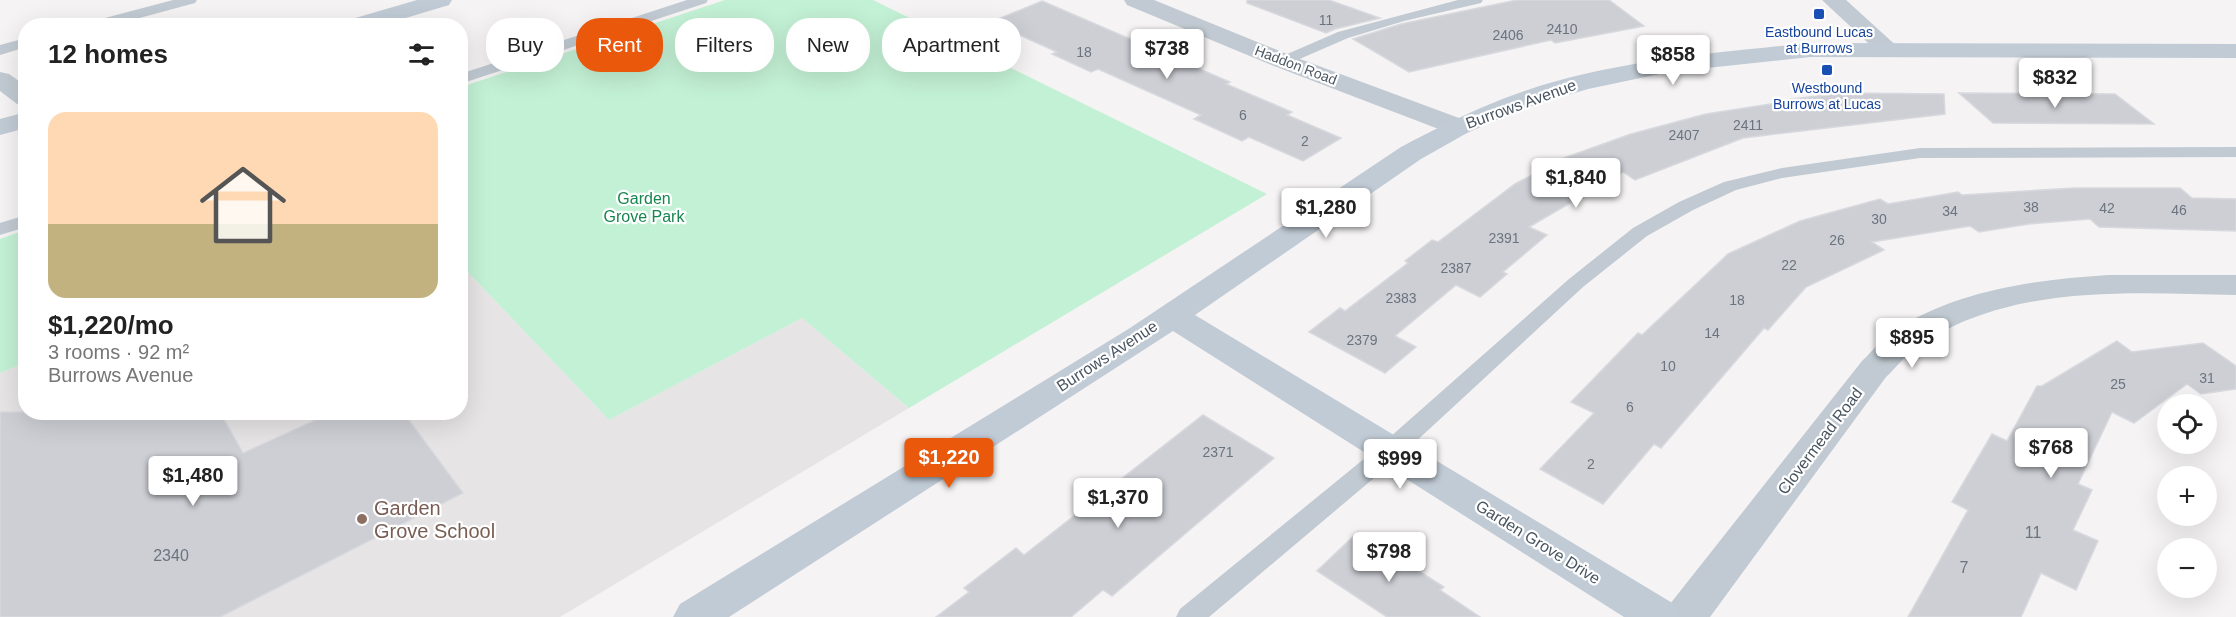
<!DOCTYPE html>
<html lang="en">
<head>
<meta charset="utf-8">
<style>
	body { margin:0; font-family:Helvetica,sans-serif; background:#f6f6f6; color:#222; height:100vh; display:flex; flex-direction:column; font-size:22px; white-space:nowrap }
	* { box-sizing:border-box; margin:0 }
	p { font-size:20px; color:#767676 }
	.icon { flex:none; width:33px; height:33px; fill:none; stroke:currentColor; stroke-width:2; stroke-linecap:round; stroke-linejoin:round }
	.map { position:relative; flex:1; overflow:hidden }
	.panel { position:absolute; left:18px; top:18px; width:450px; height:402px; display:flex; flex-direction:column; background:#fff; border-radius:24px; box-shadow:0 6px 24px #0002 }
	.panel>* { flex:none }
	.banner { position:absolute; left:486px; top:18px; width:570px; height:54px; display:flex; gap:12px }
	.controls { position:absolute; left:2157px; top:394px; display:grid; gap:12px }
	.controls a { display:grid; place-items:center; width:60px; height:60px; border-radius:50%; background:#fff; box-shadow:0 6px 24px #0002; font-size:30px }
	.price { position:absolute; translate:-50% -51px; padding:0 14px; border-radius:6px; background:#fff; color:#222; font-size:20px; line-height:39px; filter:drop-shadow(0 2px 3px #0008) }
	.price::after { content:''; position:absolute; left:50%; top:36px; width:18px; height:14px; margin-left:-9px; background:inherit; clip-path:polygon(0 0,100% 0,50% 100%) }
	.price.selected { background:#ea580c; color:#fff }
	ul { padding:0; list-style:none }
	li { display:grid; align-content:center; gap:12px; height:318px; padding:0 30px }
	li span { display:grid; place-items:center; height:186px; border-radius:18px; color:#555 }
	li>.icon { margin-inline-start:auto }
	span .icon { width:108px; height:108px; fill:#fffc; stroke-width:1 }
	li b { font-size:26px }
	h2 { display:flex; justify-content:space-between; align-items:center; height:72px; padding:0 30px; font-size:26px }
	.tag { padding:0 21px; border-radius:24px; background:#fff; box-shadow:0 6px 24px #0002; font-size:21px; line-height:54px }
	.tag.selected { background:#ea580c; color:#fff }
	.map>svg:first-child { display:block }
</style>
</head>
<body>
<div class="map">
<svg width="2236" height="617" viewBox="0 0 2236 617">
	<rect width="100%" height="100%" fill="#f5f3f3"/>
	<path fill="#e6e4e5" d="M461,265L609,420L802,318L909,408L560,617H0V373L25,363L26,412H460Z"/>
	<g fill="#c3f1d5">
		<path d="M725,0H873L1267,194L909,408L802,318L609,420L461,265V87Z"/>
		<path d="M25,230V363L0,373V239Z"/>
	</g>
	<g fill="#cdcfd5" stroke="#d7d9de" stroke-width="1.5">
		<path d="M1247,0H1329L1380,18L1335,29L1326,33L1247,3Z"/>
		<path d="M1517,0H1609L1644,26L1555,43L1551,40L1409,72L1353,39L1401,24Z"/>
		<path d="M1042,1L1230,82L1226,84L1292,112L1287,115L1341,138L1303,161L1249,137L1242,141L1194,119L1201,115L1098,69L1091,72L1052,54L1057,52L991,22Z"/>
		<path d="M1842,93L1944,94L1945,114L1743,138L1635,180L1623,172L1529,227L1547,235L1503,272L1507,274L1480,297L1456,285L1395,336L1416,347L1385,373L1309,332L1340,308L1345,311L1408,263L1405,261L1432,240L1438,242L1515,184L1564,158L1631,134L1706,114L1777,103L1775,101Z"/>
		<path d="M1959,93L2115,94L2154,124L1993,123Z"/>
		<path d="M2074,188H2180L2192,198L2236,199V231L2099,227L2090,219L2029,224L1979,232L1970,226L1872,242L1884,250L1806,287L1768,330L1764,328L1661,448L1654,444L1603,504L1540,469L1594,413L1571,402L1638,333L1642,335L1728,254L1800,221L1880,199L1888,204L1958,192L1962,195Z"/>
		<path d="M2117,341L2132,352L2203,343L2236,366V389L2201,394L2187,384L2134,423L2112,412L2078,484L2092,490L2073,530L2098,541L2076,590L2041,573L2021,617H1908L1968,510L1952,502L1992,434L2007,441L2037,386H2042Z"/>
		<path d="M0,412H220L243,453L333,412H403L463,493L220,617H0Z"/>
		<path d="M1203,415L1274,458L1112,596L1103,590L1071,617H936L969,592L964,588L1016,548L1024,555Z"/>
		<path d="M1358,532L1444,587L1440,590L1480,617H1387L1317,571Z"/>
	</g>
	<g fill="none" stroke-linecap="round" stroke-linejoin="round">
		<g fill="#c1cad2" fill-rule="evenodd">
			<path d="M173,0H197L195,3L110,26H84L86,23Z"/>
			<path d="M687,0H708L706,3L460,84V74Z"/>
			<path d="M1458,0H1483L1481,3L1404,21L1348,38L1288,64L1283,66L1275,61L1278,58L1338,32Z"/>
			<path d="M26,38V47L0,55V45Z"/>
			<path d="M2236,147V157L1920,158L1782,178L1736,190L1693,210L1647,236L1583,287L1399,457L1209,617H1176L1180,609L1381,445L1569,279L1633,228L1679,202L1724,182L1782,168L1920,148Z"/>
			<path d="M26,215V227L0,235V223Z"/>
		</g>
		<g fill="#c1cad2" fill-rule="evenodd">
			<path d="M1124,0H1154L1292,56L1467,121L1471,127L1467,133L1458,135L1449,133L1274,66L1127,5Z"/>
			<path d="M1822,0H1846L1901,50L1897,55L1889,57L1881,55Z"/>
			<path d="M0,72L9,74L26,86V107L17,104L0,91Z"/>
			<path d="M2108,275H2236V295C2129,293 2008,283 1916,348C1904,356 1896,368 1886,377L1710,617H1663L1670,604L1862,361C1872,352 1880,340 1892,332C1956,290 2033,280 2108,275Z"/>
		</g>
		<g fill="#c1cbd6" fill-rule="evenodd">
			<path d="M417,0H452L449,5L379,26H342L345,21Z"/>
			<path d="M1810,43L2236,44V58L1810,57L1669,72L1588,89L1524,108L1467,133L1421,159L1195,315L1674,604L1681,617H1624L1173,331L729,617H673L680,604L1130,328L1401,147C1435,129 1469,112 1505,98C1602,61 1707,54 1810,43Z"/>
			<path d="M26,112V128L0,135V119Z"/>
		</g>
	</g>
	<g fill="#1a4fb4" stroke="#fff" stroke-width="2">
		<rect x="1813" y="8" width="12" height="12" rx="3"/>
		<rect x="1821" y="64" width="12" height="12" rx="3"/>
	</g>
	<circle fill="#8d6e63" stroke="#fff" stroke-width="2" cx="362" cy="519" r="6"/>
	<g text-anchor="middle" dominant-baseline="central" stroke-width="4.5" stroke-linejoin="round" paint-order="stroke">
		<g font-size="14" fill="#6b747e">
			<text x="1326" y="20">11</text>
			<text x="1562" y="29">2410</text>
			<text x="1508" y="35">2406</text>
			<text x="1084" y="52">18</text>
			<text x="1243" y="115">6</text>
			<text x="1748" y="125">2411</text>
			<text x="1684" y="135">2407</text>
			<text x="1305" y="141">2</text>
			<text x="2031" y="207">38</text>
			<text x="2107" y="208">42</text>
			<text x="2179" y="210">46</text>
			<text x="1950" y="211">34</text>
			<text x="1879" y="219">30</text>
			<text x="1504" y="238">2391</text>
			<text x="1837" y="240">26</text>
			<text x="1789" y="265">22</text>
			<text x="1456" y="268">2387</text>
			<text x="1401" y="298">2383</text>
			<text x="1737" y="300">18</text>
			<text x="1712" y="333">14</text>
			<text x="1362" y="340">2379</text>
			<text x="1668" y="366">10</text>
			<text x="2207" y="378">31</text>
			<text x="2118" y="384">25</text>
			<text x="1630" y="407">6</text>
			<text x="1218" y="452">2371</text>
			<text x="1591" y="464">2</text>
		</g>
		<g font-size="14" fill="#164399" stroke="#fff">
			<text x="1819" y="32">Eastbound Lucas<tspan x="1819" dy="16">at Burrows</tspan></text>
			<text x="1827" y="88">Westbound<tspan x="1827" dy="16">Burrows at Lucas</tspan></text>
		</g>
		<g font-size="14" fill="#4a5661" stroke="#fff">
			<text transform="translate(1296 65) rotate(21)">Haddon Road</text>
		</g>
		<g font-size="16" fill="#4a5661" stroke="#fff">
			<text transform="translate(1521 104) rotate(-20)">Burrows Avenue</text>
			<text transform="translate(1107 356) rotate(-33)">Burrows Avenue</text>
			<text transform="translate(1820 441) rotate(-53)">Clovermead Road</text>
			<text transform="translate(1538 542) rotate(32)">Garden Grove Drive</text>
		</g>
		<g font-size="16" fill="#17864f" stroke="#fff">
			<text x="644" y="198">Garden<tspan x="644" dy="18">Grove Park</tspan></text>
		</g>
		<g font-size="16" fill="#6b747e">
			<text x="2033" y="532">11</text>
			<text x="171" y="555">2340</text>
			<text x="1964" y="567">7</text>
		</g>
		<g font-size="20" fill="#785e54" stroke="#fff" text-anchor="start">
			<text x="374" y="508">Garden<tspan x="374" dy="23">Grove School</tspan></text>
		</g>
	</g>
</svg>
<div class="controls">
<a><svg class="icon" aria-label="locate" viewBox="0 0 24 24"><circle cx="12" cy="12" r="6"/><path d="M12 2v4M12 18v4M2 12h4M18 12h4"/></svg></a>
<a>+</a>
<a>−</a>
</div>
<b class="price" style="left:1167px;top:80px">$738</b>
<b class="price" style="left:1673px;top:86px">$858</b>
<b class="price" style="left:2055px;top:109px">$832</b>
<b class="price" style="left:1576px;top:209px">$1,840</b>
<b class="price" style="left:1326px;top:239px">$1,280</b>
<b class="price" style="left:1912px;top:369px">$895</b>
<b class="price" style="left:2051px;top:479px">$768</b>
<b class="price selected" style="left:949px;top:489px">$1,220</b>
<b class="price" style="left:1400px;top:490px">$999</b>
<b class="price" style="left:193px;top:507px">$1,480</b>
<b class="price" style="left:1118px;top:529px">$1,370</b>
<b class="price" style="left:1389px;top:583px">$798</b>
<div class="banner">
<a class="tag">Buy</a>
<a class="tag selected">Rent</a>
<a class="tag">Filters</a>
<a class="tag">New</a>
<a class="tag">Apartment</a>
</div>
<section class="panel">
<h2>12 homes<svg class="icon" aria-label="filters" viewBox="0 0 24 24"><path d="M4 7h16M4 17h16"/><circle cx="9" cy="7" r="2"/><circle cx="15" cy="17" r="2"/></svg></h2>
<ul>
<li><span style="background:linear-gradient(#ffd9b3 60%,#c2b280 0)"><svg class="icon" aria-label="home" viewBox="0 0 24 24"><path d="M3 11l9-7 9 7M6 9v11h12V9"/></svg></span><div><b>$1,220/mo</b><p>3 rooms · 92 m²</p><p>Burrows Avenue</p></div></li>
</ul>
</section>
</div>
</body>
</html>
